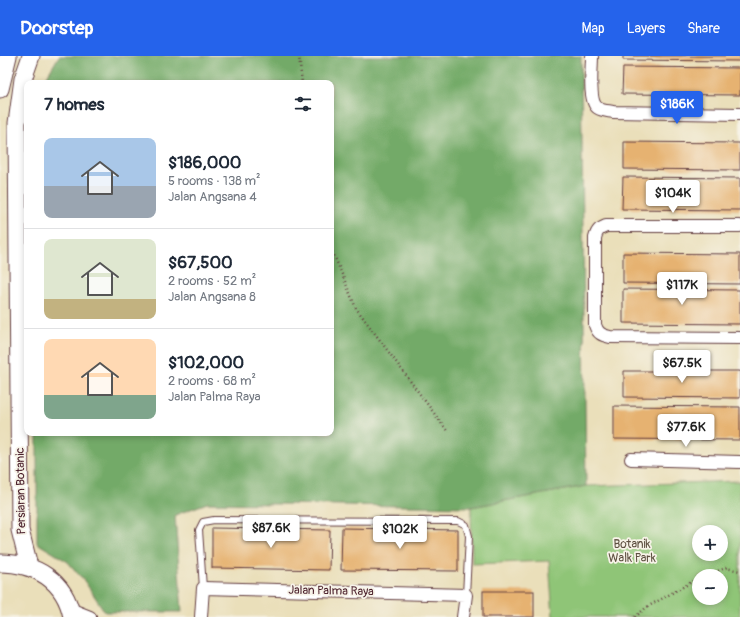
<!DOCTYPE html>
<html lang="en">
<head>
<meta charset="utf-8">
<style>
	body { margin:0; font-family:Pangolin,sans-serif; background:#f6f6f7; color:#1f2937; height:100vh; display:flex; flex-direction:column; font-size:15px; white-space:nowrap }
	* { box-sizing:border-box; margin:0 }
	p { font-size:13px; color:#747a83 }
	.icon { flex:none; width:22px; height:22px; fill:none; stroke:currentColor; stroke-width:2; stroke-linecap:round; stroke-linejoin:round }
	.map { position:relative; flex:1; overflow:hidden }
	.sheet { position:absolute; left:24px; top:24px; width:310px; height:356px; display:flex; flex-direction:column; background:#fff; border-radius:8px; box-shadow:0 2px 6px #0003 }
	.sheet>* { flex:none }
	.controls { position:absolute; left:692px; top:469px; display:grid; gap:8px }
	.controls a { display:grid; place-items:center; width:36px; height:36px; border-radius:50%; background:#fff; box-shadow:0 2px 6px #0003; font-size:20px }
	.price { position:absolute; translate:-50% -34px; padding:0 9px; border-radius:4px; background:#fff; color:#222; font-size:13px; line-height:26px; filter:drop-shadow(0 1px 2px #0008) }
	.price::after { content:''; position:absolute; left:50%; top:24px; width:12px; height:9px; margin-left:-6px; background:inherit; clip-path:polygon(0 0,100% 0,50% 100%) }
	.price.on { background:#2563eb; color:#fff }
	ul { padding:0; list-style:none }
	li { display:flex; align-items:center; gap:12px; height:100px; padding:0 20px }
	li+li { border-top:1px solid #e0e1e3 }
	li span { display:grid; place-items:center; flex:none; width:112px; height:80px; border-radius:8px; color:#555 }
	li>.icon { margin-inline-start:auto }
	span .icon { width:48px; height:48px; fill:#fffc; stroke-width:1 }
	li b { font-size:17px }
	h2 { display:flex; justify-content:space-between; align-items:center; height:48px; padding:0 20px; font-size:17px }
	header { display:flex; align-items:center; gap:24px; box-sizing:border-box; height:56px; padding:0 20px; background:#2563eb; color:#fff }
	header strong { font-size:19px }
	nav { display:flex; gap:22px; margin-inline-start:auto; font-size:14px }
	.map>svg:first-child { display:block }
</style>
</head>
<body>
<header>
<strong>Doorstep</strong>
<nav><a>Map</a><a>Layers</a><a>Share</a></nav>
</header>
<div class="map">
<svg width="740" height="561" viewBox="0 0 740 561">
	<rect width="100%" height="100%" fill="#f7f3e8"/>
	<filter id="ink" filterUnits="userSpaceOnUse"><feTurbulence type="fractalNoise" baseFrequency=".025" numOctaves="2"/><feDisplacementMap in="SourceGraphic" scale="8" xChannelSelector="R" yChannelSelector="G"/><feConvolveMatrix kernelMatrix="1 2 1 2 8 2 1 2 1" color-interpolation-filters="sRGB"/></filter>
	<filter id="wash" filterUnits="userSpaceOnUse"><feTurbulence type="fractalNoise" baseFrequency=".012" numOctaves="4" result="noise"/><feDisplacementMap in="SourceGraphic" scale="16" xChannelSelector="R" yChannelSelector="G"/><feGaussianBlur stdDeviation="0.9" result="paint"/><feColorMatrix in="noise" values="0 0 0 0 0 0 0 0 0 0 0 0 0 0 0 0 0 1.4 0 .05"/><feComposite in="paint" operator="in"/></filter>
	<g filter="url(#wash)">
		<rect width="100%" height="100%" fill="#eadfba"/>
		<path fill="#8fc577" stroke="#6c7251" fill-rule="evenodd" d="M740,425V561H553L549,505L472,508L471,451L586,430ZM699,476H721V498H699ZM699,520H721V542H699Z"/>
		<path fill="#73aa68" stroke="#5e644a" d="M59,0H581L586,430L471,451L207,447L175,459L182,556H105L85,526L68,506L37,487V377H331V27H43Z"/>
		<g id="blocks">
			<g fill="#e6b271">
				<path d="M623,0H740V5L623,4Z"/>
				<path d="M623,11L740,12V39L622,38Z"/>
				<path d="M624,86L740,87V114L624,113Z"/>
				<path d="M623,121L740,122V154L622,153Z"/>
				<path d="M623,197L740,198V228L623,227Z"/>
				<path d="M623,233L740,234V268L623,267Z"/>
				<path d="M624,315H740V342L624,341Z"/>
				<path d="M614,350L740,351V384L614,383Z"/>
				<path d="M212,472L330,474L329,514L212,512Z"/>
				<path d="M342,472L458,474V515L341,514Z"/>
				<rect x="483" y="535" width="51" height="26"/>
			</g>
		</g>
	</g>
	<g filter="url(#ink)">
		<use href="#blocks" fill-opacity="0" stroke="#623c40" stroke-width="1"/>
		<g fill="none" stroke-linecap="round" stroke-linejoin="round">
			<defs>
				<path id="service" d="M203,532L199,474L203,466L214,464L458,465L466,469L469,480L466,539"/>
				<g id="minor">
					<path d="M592,0C592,12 588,46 598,52C602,55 609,55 613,56L740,58"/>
					<path d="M740,170H606C599,173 597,174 595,182V269C598,278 602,279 610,281L740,282"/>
					<path d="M631,403L740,406"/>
					<path d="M70,553L90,561"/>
					<path d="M201,561L203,532L466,539L463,561"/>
				</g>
				<g id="secondary">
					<path d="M0,33L8,0"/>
					<path d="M0,507C35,507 65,524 72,561"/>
					<path d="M29,510L20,474L17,67L23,23L31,0"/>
				</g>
			</defs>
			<use href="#service" stroke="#623c40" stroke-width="8"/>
			<use href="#minor" stroke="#623c40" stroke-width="14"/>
			<use href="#secondary" stroke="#623c40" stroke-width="19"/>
			<g stroke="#623c40" stroke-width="2.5" stroke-dasharray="1 3" stroke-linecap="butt">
				<path d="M299,0L302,27"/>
				<path d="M331,192L356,252L448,376"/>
				<path d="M703,520L726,512L740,515"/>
				<path d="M635,561L647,551L699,522"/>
			</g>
			<use href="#service" stroke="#fff" stroke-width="6"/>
			<use href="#minor" stroke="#fff" stroke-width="12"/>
			<use href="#secondary" stroke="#fff" stroke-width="17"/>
		</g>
	</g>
	<g text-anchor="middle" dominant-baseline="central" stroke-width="3.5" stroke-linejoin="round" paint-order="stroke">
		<g font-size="12" fill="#4a1f2b" stroke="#f7f3e8">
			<text transform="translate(21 435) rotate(-91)">Persiaran Botanic</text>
			<text transform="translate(331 535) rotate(1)">Jalan Palma Raya</text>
		</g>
		<g font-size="12" fill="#5f5142" stroke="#f7f3e8">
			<text x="632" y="488">Botanik<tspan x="632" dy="14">Walk Park</tspan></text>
		</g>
	</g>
</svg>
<div class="controls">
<a>+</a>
<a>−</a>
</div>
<b class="price on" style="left:677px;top:69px">$186K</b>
<b class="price" style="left:673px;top:158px">$104K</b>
<b class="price" style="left:682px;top:250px">$117K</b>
<b class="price" style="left:682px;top:328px">$67.5K</b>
<b class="price" style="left:686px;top:392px">$77.6K</b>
<b class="price" style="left:271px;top:493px">$87.6K</b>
<b class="price" style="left:400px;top:494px">$102K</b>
<section class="sheet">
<h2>7 homes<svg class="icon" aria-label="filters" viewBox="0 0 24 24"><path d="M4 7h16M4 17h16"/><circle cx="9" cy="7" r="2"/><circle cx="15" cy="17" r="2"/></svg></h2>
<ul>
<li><span style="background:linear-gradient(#a9c7e8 60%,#9aa5b1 0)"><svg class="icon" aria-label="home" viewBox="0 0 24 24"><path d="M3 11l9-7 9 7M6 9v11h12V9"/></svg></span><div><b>$186,000</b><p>5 rooms · 138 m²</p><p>Jalan Angsana 4</p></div></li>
<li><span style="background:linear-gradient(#dfe7d0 75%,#c2b280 0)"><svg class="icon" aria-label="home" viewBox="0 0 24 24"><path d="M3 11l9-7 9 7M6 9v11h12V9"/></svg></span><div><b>$67,500</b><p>2 rooms · 52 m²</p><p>Jalan Angsana 8</p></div></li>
<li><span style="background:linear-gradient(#ffd9b3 70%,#7fa58c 0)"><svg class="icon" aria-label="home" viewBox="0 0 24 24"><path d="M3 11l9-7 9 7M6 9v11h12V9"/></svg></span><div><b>$102,000</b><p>2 rooms · 68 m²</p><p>Jalan Palma Raya</p></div></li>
</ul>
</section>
</div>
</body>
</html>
